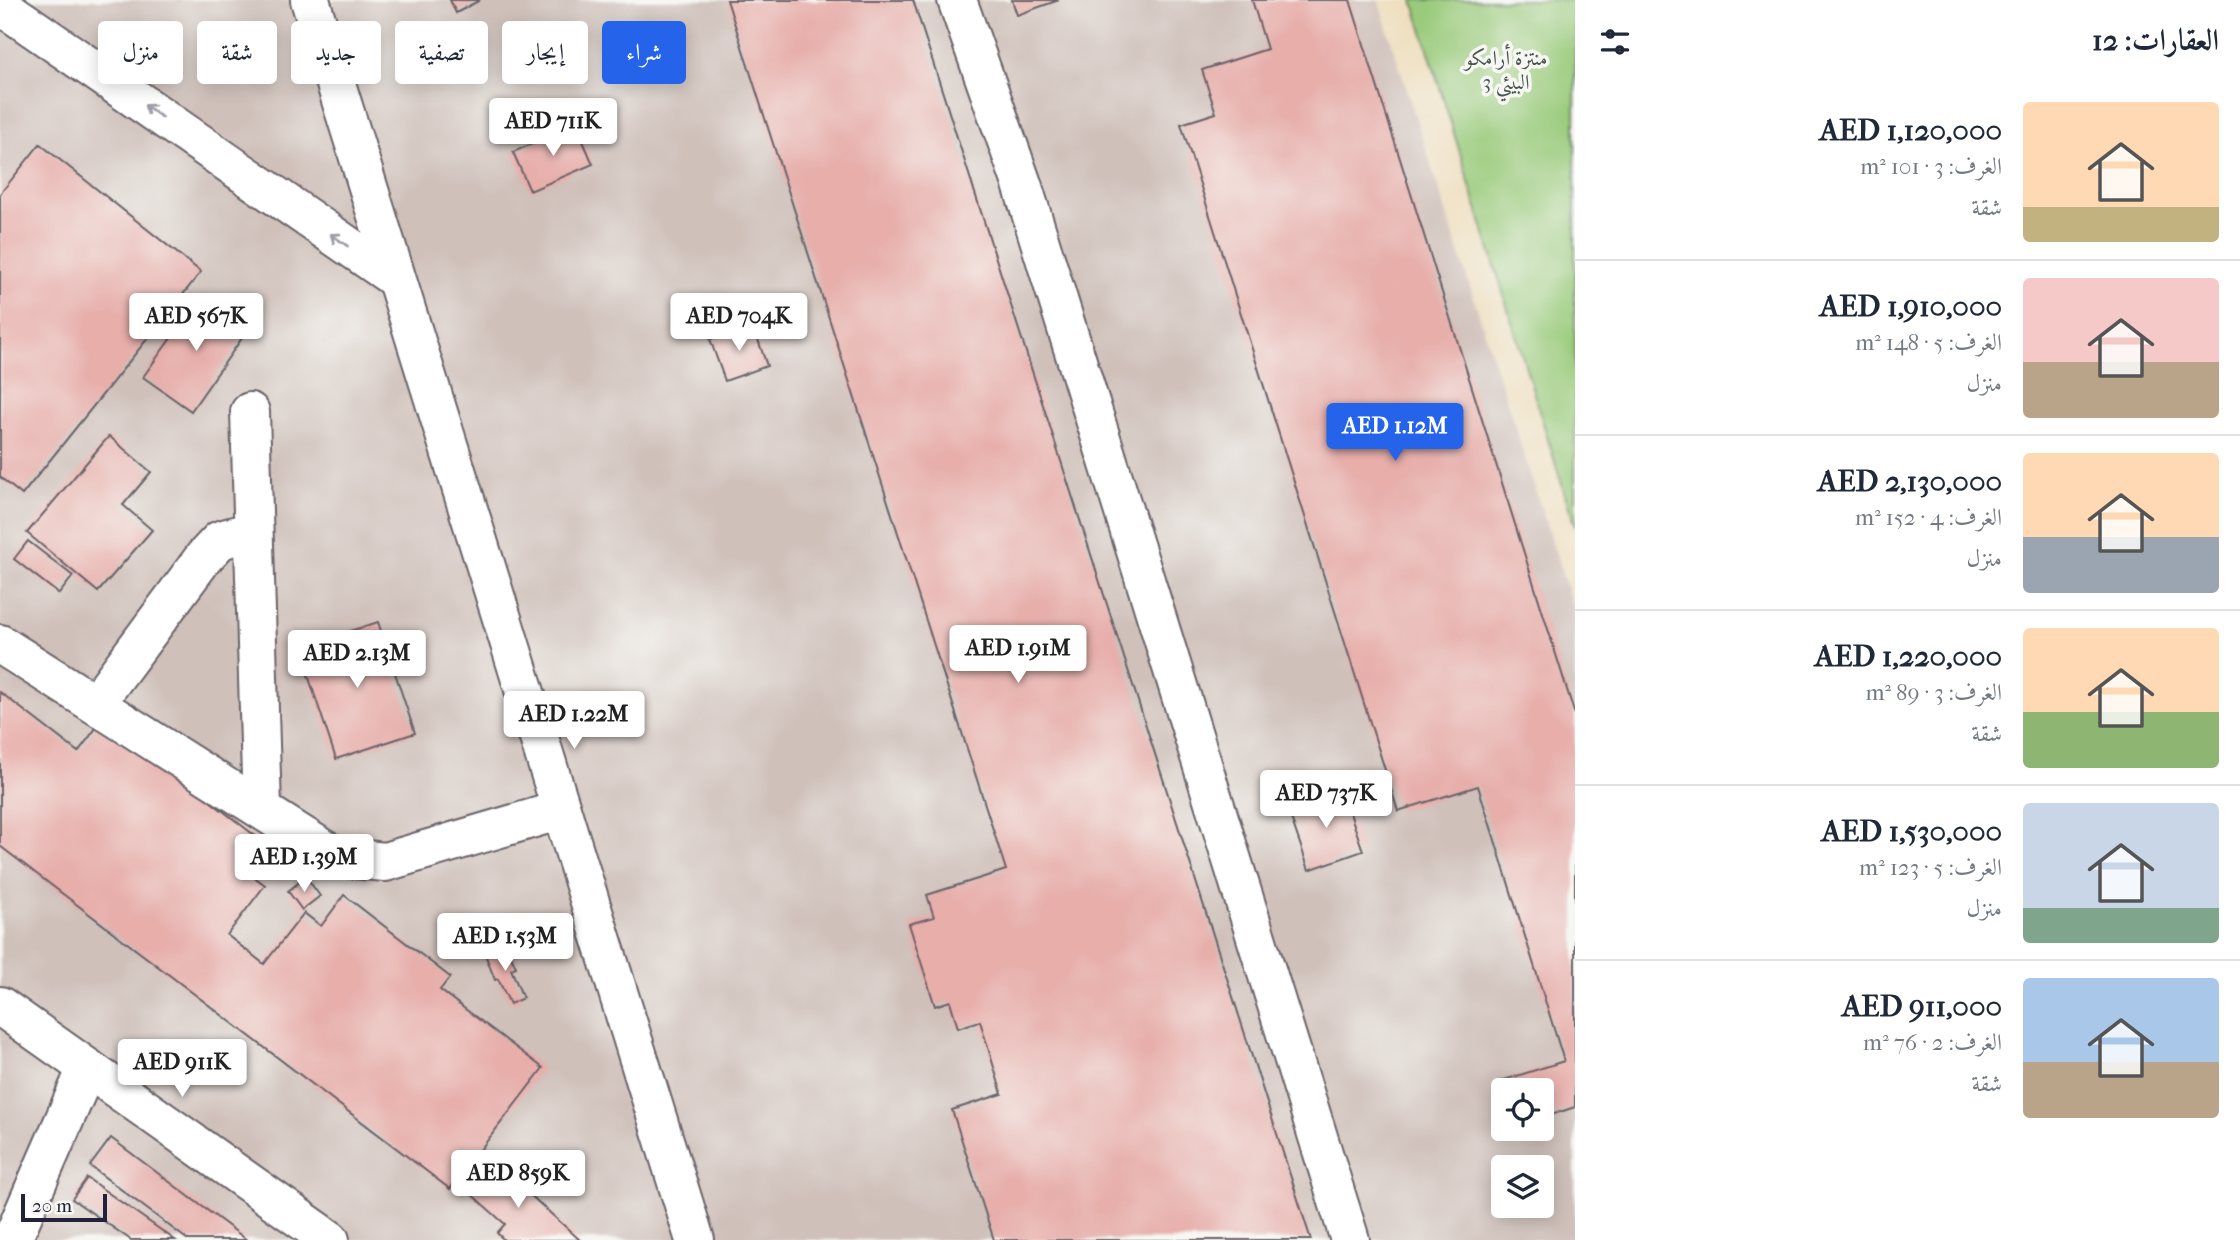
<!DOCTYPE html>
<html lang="ar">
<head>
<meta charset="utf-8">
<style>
	body { margin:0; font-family:"IM FELL French Canon",Amiri,serif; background:#f6f6f7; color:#1f2937; direction:rtl; height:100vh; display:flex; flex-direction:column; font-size:26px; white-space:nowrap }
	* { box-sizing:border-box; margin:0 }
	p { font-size:23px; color:#747a83 }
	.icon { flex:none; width:38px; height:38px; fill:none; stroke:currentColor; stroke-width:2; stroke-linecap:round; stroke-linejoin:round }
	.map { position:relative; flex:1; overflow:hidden; direction:ltr }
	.details { display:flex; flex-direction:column; background:#fff; width:665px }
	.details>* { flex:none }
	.hud { position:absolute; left:21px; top:21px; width:665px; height:63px; direction:rtl; display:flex; gap:14px }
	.buttons { position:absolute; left:1491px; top:1078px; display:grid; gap:14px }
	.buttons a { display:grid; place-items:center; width:63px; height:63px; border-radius:7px; background:#fff; box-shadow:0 4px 18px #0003; font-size:35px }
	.scale { position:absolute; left:21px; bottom:18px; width:86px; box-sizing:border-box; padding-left:7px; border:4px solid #22223b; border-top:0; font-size:19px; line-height:24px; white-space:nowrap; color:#22223b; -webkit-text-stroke:5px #f6f6f2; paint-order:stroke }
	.price { position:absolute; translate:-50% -60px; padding:0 16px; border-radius:7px; background:#fff; color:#222; font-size:23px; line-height:46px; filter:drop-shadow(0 2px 4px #0008) }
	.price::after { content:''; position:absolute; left:50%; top:42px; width:21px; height:16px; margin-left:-10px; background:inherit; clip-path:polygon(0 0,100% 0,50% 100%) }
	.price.selected { background:#2563eb; color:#fff }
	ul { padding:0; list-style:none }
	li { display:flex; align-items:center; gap:21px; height:175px; padding:0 21px }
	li+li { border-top:2px solid #e0e1e3 }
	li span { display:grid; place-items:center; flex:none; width:196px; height:140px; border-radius:7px; color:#555 }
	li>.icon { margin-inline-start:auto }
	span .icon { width:84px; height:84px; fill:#fffc; stroke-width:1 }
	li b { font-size:30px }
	h2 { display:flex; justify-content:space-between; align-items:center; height:84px; padding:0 21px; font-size:30px }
	.pill { padding:0 24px; border-radius:7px; background:#fff; box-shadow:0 4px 18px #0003; font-size:24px; line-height:63px }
	.pill.selected { background:#2563eb; color:#fff }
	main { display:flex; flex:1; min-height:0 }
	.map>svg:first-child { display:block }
</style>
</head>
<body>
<main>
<section class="details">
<h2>العقارات: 12<svg class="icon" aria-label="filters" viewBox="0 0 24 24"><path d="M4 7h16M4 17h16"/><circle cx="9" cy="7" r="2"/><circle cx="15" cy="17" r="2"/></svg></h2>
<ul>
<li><span style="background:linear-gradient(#ffd9b3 75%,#c2b280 0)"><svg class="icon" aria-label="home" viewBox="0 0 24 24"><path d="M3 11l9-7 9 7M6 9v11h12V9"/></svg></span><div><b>AED 1,120,000</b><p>الغرف: 3 · 101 m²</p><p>شقة</p></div></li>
<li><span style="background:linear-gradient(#f6c9c9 60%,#b9a48a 0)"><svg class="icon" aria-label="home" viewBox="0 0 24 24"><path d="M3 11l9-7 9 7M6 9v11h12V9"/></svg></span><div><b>AED 1,910,000</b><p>الغرف: 5 · 148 m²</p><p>منزل</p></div></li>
<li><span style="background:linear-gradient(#ffd9b3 60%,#9aa5b1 0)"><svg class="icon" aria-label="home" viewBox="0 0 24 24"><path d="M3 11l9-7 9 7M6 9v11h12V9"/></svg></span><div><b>AED 2,130,000</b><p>الغرف: 4 · 152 m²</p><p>منزل</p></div></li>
<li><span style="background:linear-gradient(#ffd9b3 60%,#8fb573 0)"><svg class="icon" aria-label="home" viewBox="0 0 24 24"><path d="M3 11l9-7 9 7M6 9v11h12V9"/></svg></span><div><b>AED 1,220,000</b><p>الغرف: 3 · 89 m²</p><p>شقة</p></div></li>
<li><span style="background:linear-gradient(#c9d6e8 75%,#7fa58c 0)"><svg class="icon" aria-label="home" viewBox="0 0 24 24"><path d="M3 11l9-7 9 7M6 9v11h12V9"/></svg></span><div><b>AED 1,530,000</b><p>الغرف: 5 · 123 m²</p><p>منزل</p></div></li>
<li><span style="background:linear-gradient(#a9c7e8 60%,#b9a48a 0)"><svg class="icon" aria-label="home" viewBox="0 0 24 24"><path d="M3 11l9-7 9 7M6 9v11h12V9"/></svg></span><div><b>AED 911,000</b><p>الغرف: 2 · 76 m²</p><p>شقة</p></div></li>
</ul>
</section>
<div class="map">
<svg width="1575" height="1240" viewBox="0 0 1575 1240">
	<rect width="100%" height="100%" fill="#f6f6f2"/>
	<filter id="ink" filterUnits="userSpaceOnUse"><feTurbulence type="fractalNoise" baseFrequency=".0143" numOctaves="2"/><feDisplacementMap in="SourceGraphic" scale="14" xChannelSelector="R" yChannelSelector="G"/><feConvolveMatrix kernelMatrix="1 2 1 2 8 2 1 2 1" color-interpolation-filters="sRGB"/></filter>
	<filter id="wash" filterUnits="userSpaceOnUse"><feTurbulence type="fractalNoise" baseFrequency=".00686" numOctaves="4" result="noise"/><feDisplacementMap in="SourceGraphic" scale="28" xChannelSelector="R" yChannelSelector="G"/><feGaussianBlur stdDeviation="1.57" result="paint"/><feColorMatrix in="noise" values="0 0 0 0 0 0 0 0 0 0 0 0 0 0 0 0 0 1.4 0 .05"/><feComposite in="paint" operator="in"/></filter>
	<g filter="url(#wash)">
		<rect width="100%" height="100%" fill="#efdfbf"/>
		<path fill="#cfc0ba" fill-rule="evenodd" d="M0,0H1378L1575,614V1240H0ZM1503,1090H1542V1129H1503ZM1503,1167H1542V1206H1503Z"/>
		<path fill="#9acb7b" stroke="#5e765b" stroke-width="2" d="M1413,0H1575V527Z"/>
		<g id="blocks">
			<g fill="#e7aeaa">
				<path d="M450,0H480L456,13Z"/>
				<path d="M727,0H913L1311,1240H994L952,1110L1002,1094L980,1021L958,1028L950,1001L935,1006L909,924L934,917L927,895L1006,870Z"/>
				<path d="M1012,0H1059L1017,15Z"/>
				<path d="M1252,0H1350L1575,715V1107L1542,1118V1090H1503V1096L1498,1082L1564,1061L1478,786L1398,811L1181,124L1216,113L1202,70L1267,49Z"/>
				<path d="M576,125L593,164L530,191L513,152Z"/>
				<path d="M40,144L201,272L22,495L0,477V194Z"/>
				<path d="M202,295L249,328L191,411L143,377Z"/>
				<path d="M753,325L767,366L725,381L710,339Z"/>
				<path d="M109,436L151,472L123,505L152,530L98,592L27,533Z"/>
				<path d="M28,541L73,576L59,594L14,559Z"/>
				<path d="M378,622L415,733L336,759L299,648Z"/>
				<path d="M0,692L78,752L103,719L262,841L241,867L265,885L227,935L264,964L304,913L321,926L344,895L450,977L440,990L543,1068L450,1189L0,846Z"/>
				<path d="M1342,790L1363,851L1309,870L1288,809Z"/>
				<path d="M306,877L320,896L302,910L288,891Z"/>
				<path d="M506,945L516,967L511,969L523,998L510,1004L498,979L495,980L485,954Z"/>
				<path d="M111,1138L247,1240H188L90,1166Z"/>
				<path d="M496,1164L580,1240H504L497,1233L505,1224L470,1193Z"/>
				<path d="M87,1178L175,1240H131L72,1199Z"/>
			</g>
		</g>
	</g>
	<g filter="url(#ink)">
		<use href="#blocks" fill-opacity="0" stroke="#6a6469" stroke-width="2"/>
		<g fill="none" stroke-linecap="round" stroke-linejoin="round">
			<defs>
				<g id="minor">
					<path d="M310,0L695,1240"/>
					<path d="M957,0L1022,184L1350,1240"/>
					<path d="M0,5L396,279"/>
					<path d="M250,412L262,810"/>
					<path d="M0,644L336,857L385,862L561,810"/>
					<path d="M95,704L204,557L220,540L253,531"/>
					<path d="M0,1006L330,1240"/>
					<path d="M12,1240L87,1068"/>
				</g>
			</defs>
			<use href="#minor" stroke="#6a6469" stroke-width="42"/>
			<use href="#minor" stroke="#fff" stroke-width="38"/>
		</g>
		<defs><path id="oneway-shaft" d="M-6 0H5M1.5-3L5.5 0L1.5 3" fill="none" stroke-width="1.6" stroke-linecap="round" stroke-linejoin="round" transform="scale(1.75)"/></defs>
		<g stroke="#9c9ca7">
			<use href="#oneway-shaft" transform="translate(153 111) rotate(-145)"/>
			<use href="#oneway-shaft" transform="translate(339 240) rotate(-145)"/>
		</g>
	</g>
	<g text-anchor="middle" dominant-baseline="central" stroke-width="7" stroke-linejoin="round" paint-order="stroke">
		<g font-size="21" fill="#46554e" stroke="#f6f6f2">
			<text x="1506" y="58">منتزة أرامكو<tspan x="1506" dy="24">البيئي 3</tspan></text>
		</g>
	</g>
</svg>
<div class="buttons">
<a><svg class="icon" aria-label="locate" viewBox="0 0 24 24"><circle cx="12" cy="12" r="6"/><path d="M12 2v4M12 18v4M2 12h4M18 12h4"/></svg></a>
<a><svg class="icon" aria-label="layers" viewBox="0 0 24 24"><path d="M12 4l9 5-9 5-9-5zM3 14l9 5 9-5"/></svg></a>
</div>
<div class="scale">20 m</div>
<b class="price" style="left:553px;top:158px">AED 711K</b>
<b class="price" style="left:196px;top:353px">AED 567K</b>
<b class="price" style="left:739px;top:353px">AED 704K</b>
<b class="price selected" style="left:1395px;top:463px">AED 1.12M</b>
<b class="price" style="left:1018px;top:685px">AED 1.91M</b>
<b class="price" style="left:357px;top:690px">AED 2.13M</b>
<b class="price" style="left:574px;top:751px">AED 1.22M</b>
<b class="price" style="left:1326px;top:830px">AED 737K</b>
<b class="price" style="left:304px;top:894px">AED 1.39M</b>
<b class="price" style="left:505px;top:973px">AED 1.53M</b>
<b class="price" style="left:182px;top:1099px">AED 911K</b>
<b class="price" style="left:518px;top:1210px">AED 859K</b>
<div class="hud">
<a class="pill selected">شراء</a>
<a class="pill">إيجار</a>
<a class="pill">تصفية</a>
<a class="pill">جديد</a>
<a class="pill">شقة</a>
<a class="pill">منزل</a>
</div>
</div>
</main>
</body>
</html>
